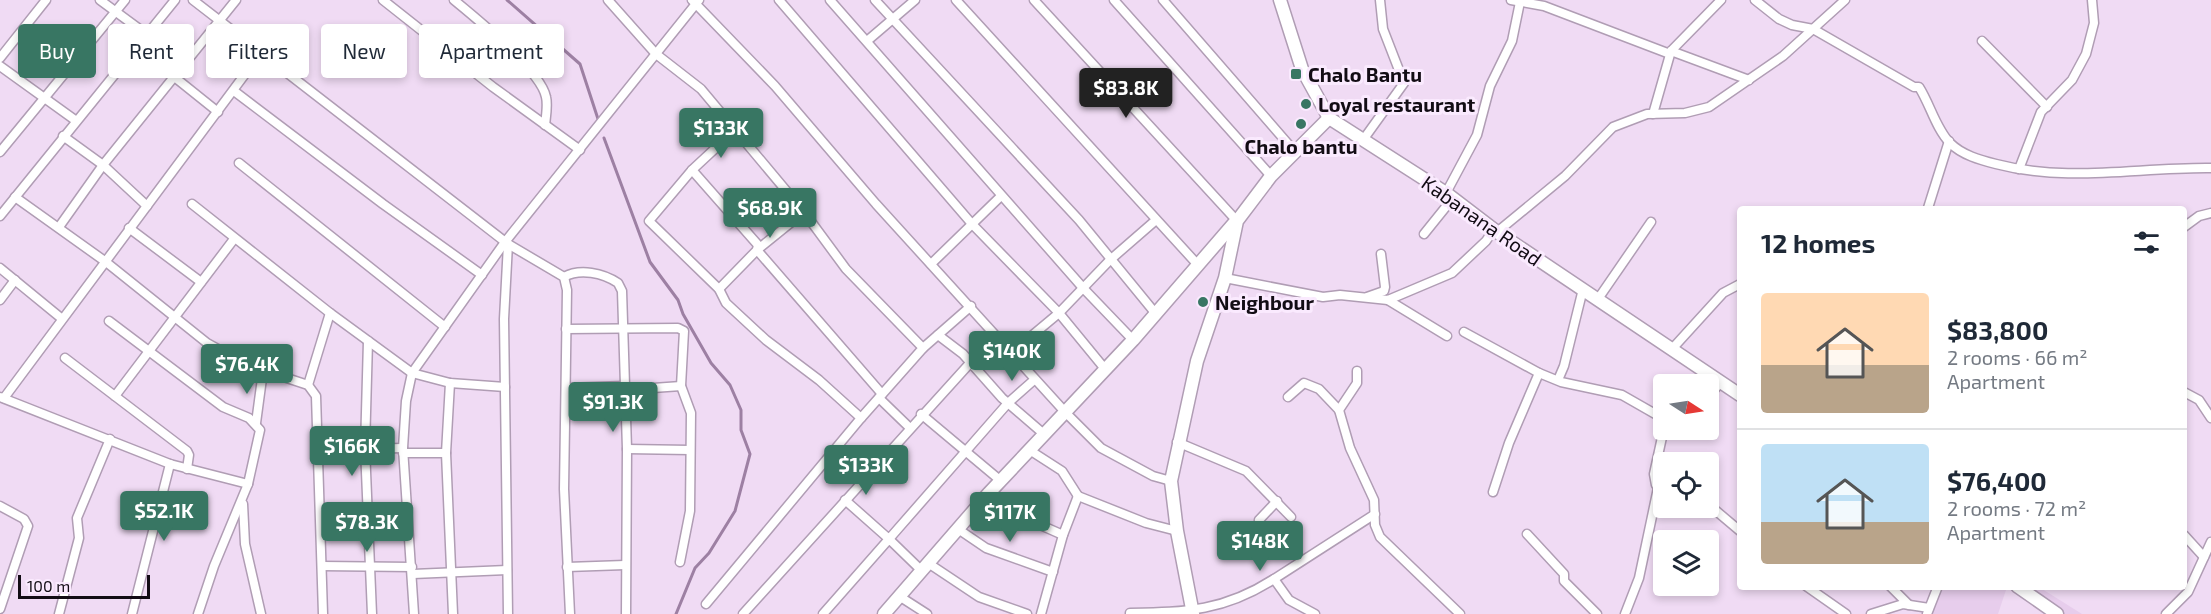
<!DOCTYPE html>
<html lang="en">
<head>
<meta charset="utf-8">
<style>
	body { margin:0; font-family:"Exo 2",sans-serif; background:#f2f2f3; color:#1f2937; height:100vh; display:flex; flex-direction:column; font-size:22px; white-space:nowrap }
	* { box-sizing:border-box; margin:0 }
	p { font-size:20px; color:#747a83 }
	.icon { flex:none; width:33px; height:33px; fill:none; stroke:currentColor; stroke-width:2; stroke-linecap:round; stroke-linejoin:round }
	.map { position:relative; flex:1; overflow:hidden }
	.side { position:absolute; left:1737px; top:206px; width:450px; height:384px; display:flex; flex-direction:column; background:#fff; border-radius:6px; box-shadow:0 3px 9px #0003 }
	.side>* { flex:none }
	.hud { position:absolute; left:18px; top:24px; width:570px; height:54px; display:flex; gap:12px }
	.needle { width:39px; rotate:102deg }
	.buttons { position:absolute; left:1653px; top:374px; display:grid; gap:12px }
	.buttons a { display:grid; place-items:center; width:66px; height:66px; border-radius:6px; background:#fff; box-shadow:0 3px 9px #0003; font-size:30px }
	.scale { position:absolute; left:18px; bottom:15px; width:132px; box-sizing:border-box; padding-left:6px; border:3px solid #120c14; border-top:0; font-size:16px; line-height:21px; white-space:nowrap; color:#120c14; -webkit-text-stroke:4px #faeafe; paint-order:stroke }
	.price { position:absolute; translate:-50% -51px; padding:0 14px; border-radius:6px; background:#387663; color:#fff; font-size:20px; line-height:39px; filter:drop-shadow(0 2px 3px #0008) }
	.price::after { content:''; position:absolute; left:50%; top:36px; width:18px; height:14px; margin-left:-9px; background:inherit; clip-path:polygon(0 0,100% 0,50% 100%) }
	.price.current { background:#222; color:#fff }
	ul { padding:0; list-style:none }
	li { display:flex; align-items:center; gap:18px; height:150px; padding:0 24px }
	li+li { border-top:2px solid #e0e1e3 }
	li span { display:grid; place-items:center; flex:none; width:168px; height:120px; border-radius:6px; color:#555 }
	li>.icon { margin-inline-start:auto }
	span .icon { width:72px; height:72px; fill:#fffc; stroke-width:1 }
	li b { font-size:26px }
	h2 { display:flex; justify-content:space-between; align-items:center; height:72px; padding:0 24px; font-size:26px }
	.chip { padding:0 21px; border-radius:6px; background:#fff; box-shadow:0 3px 9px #0003; font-size:21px; line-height:54px }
	.chip.current { background:#387663; color:#fff }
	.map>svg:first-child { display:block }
</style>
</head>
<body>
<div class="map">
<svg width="2211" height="614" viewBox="0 0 2211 614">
	<rect width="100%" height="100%" fill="#f0dbf4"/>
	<path fill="#e7cdec" d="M1939,586L2039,587L2082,614H2047L2007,587L1998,614H1929Z"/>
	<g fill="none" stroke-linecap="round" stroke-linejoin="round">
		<g stroke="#9d80a3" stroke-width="3">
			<path d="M507,0L580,64L598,119"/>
			<path d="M604,138L650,262L678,300L683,314L711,363L730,385L741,410V430L750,454L735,511L709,553L695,568L676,614"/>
		</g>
		<defs>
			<g id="street">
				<path d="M100,0L184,62"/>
				<path d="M193,0L508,244L564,277L567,290L564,489L570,614"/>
				<path d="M383,0L493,87L580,150"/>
				<path d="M454,0C476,18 541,71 546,97C548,105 546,116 545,125"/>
				<path d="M608,0L656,54L701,89L804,212L846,269L923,348L861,418L706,604"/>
				<path d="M692,0L775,86L876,204L1066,413L1101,448L1153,476L1171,481"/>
				<path d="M779,0L972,224L1059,313L1105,369"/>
				<path d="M830,0L1084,289L1133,340"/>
				<path d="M875,0L1079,220L1156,314"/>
				<path d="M956,0L1198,265"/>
				<path d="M1034,0L1237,221"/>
				<path d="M1114,0L1271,176"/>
				<path d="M1163,0L1296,153"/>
				<path d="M1511,0L1544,6L1670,54"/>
				<path d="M1755,0L1779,19L1792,25L1813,29L1914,87H1919C1930,104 1936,129 1950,143C1962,155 1980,160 1996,164C2068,183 2138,167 2211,168"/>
				<path d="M867,41L915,0"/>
				<path d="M1982,41L2047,107"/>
				<path d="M137,47L218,112"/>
				<path d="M1671,51L1749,80"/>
				<path d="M0,58L46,0"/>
				<path d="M0,66L75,120"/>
				<path d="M234,91L383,204L482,275"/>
				<path d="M1653,114L1671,51L1721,0"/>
				<path d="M63,136L103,165L147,206"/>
				<path d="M1363,140L1404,83L1383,29L1380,0"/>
				<path d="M0,152L125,0"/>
				<path d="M239,163L445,327"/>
				<path d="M2019,169L2041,112L2072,80L2086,54L2094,23L2092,0"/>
				<path d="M692,170L735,130"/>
				<path d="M1446,193L1477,135L1490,86L1512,41L1520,2"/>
				<path d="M15,197L106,262L207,343L247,365L308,385L316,396L323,614"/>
				<path d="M192,204L330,313L412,373L450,383L505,387"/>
				<path d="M1928,208L1949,141"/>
				<path d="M0,216L175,0"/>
				<path d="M59,227L103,165L236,0"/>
				<path d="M2184,227L2199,216L2211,213"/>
				<path d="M129,228L201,282"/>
				<path d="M1497,232L1565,176L1613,127L1647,114L1685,113L1709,107L1783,56L1845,0"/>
				<path d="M1424,234L1453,198"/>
				<path d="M508,244L504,319L508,614"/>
				<path d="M931,264L1001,196"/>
				<path d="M0,268L61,318"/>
				<path d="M564,277C580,268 603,273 618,283L622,291L627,449L626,614"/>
				<path d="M1225,278L1323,297L1340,295L1388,300L1452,273L1486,241L1494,229"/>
				<path d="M719,289L757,250L804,212"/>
				<path d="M1367,297L1384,291L1385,287L1381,254"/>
				<path d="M1598,299L1651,222"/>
				<path d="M0,300L15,280"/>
				<path d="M1388,300L1447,336"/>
				<path d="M109,321L223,407L249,418L260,430L248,484L214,566L198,614"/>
				<path d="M566,329L678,328L684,331L681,386L691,413L690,511L680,562"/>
				<path d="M1464,332L1539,373L1561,382L1622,395L1664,419"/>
				<path d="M938,335L963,354L1002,398L1045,435"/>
				<path d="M368,341L365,448L372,614"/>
				<path d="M923,348L971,306"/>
				<path d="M1672,349L1723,293L1740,284"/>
				<path d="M1011,353L1059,313L1110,260L1156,220"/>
				<path d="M65,358L187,451L189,455L187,469"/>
				<path d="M1357,371V383L1339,410L1350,448L1374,500L1375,525L1380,537L1460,614"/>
				<path d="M1558,380L1564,366L1583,289"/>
				<path d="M308,385L330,313"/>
				<path d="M566,388L625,386"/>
				<path d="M625,390L681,386"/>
				<path d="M2184,392L2199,400L2211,418"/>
				<path d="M115,396L234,239"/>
				<path d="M0,397L170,464L248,484"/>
				<path d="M1288,397L1304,383L1319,389L1339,410"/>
				<path d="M1708,397L1721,382"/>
				<path d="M4,398L260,54"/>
				<path d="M879,398L910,428"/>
				<path d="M921,414L1001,481"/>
				<path d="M861,418L819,380L766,340L726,303L719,289L649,221L692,170L758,245L757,250L882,394"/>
				<path d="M256,423L263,371"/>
				<path d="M1177,442L1246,471L1291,517"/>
				<path d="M627,449L690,450"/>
				<path d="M316,450L403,448"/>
				<path d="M1031,451L1062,471L1078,496"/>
				<path d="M403,453H446L453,614"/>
				<path d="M446,453L450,383"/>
				<path d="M1663,489L1656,485L1654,474L1664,428"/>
				<path d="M1493,492L1509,443L1539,373"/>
				<path d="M989,493L1020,516L1063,535"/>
				<path d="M845,500L889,539L1008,403L1034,380"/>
				<path d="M243,504L245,544L261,614"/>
				<path d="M1708,504L1740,531"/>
				<path d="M0,506L24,519L28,526L0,609"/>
				<path d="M1259,520L1277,501"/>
				<path d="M958,529L986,548L1053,572"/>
				<path d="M1527,534L1564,574V581L1597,614"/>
				<path d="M2184,535L2204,557"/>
				<path d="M928,563L979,597L1027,614"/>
				<path d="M322,566L412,567"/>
				<path d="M567,567L625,565"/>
				<path d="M413,574L507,570"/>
				<path d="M1274,579L1375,514"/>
				<path d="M1806,586L1846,614"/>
				<path d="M1890,586L1909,605"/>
				<path d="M899,596L927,614"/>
				<path d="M1130,613C1187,612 1224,611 1274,579L1289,600L1315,614"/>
				<path d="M59,614L79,538L77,518L110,439"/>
				<path d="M132,614L170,464"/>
				<path d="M414,614L403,448L406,401L412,373L505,242L699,0"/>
				<path d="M743,614L971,362"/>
				<path d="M823,614L889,539L922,571"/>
				<path d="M1041,614L1063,535L1078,496L1146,523L1177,531"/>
				<path d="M1625,614L1639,578L1658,488"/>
				<path d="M1871,614L1903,604L1929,608"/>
				<path d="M1927,614L1938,586"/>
				<path d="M2166,614L2188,592L2211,542"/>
			</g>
			<g id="secondary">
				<path d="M1280,0L1302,69L1329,118L1446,193L1497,232L1740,395"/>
				<path d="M2017,586L2057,614"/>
				<path d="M884,614L989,493L1133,340L1236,221"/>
				<path d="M1193,614L1177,531L1171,481L1197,361L1225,278L1237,221L1271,176L1329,118"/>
			</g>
		</defs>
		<use href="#street" stroke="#b09db4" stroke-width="11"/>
		<use href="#secondary" stroke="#b09db4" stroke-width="15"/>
		<use href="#street" stroke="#fff" stroke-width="8"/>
		<use href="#secondary" stroke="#fff" stroke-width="12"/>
	</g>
	<g fill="#387663" stroke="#faeafe" stroke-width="2">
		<rect x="1290" y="68" width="12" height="12" rx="3"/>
		<circle cx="1306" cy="104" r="6"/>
		<circle cx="1301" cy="124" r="6"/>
		<circle cx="1203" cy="302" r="6"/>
	</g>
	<g text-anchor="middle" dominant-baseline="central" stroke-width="6" stroke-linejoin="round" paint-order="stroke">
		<g font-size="20" font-weight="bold" fill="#120c14" stroke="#faeafe" text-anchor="start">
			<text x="1308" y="74">Chalo Bantu</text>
			<text x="1318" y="104">Loyal restaurant</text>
			<text x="1301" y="146" text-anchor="middle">Chalo bantu</text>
			<text x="1215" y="302">Neighbour</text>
		</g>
		<g font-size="20" fill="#120c14" stroke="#faeafe">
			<text transform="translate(1482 220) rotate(35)">Kabanana Road</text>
		</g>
	</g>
</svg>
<div class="buttons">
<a><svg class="needle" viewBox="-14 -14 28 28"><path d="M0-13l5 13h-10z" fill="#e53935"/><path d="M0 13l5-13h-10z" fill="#747a83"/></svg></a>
<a><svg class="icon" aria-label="locate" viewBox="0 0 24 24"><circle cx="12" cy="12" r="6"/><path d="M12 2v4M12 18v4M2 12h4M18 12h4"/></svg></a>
<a><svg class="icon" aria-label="layers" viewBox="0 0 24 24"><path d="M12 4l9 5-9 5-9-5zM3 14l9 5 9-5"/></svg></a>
</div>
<div class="scale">100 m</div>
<b class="price current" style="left:1126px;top:119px">$83.8K</b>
<b class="price" style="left:721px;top:159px">$133K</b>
<b class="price" style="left:770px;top:239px">$68.9K</b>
<b class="price" style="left:1012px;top:382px">$140K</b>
<b class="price" style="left:247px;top:395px">$76.4K</b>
<b class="price" style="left:613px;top:433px">$91.3K</b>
<b class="price" style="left:352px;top:477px">$166K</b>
<b class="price" style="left:866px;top:496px">$133K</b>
<b class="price" style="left:164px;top:542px">$52.1K</b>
<b class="price" style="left:1010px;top:543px">$117K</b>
<b class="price" style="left:367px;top:553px">$78.3K</b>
<b class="price" style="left:1260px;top:572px">$148K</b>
<div class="hud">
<a class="chip current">Buy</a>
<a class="chip">Rent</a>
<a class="chip">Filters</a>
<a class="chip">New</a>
<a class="chip">Apartment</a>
</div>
<section class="side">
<h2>12 homes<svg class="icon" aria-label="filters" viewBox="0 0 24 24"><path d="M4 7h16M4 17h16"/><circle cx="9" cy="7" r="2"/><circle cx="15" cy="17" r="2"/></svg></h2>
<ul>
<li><span style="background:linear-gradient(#ffd9b3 60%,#b9a48a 0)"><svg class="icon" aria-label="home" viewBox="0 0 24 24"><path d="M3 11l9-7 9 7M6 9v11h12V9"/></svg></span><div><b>$83,800</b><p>2 rooms · 66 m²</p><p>Apartment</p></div></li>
<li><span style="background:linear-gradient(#bfe0f5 65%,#b9a48a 0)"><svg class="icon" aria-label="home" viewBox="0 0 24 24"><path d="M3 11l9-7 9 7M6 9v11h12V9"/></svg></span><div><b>$76,400</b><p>2 rooms · 72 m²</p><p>Apartment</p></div></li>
</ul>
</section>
</div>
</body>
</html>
